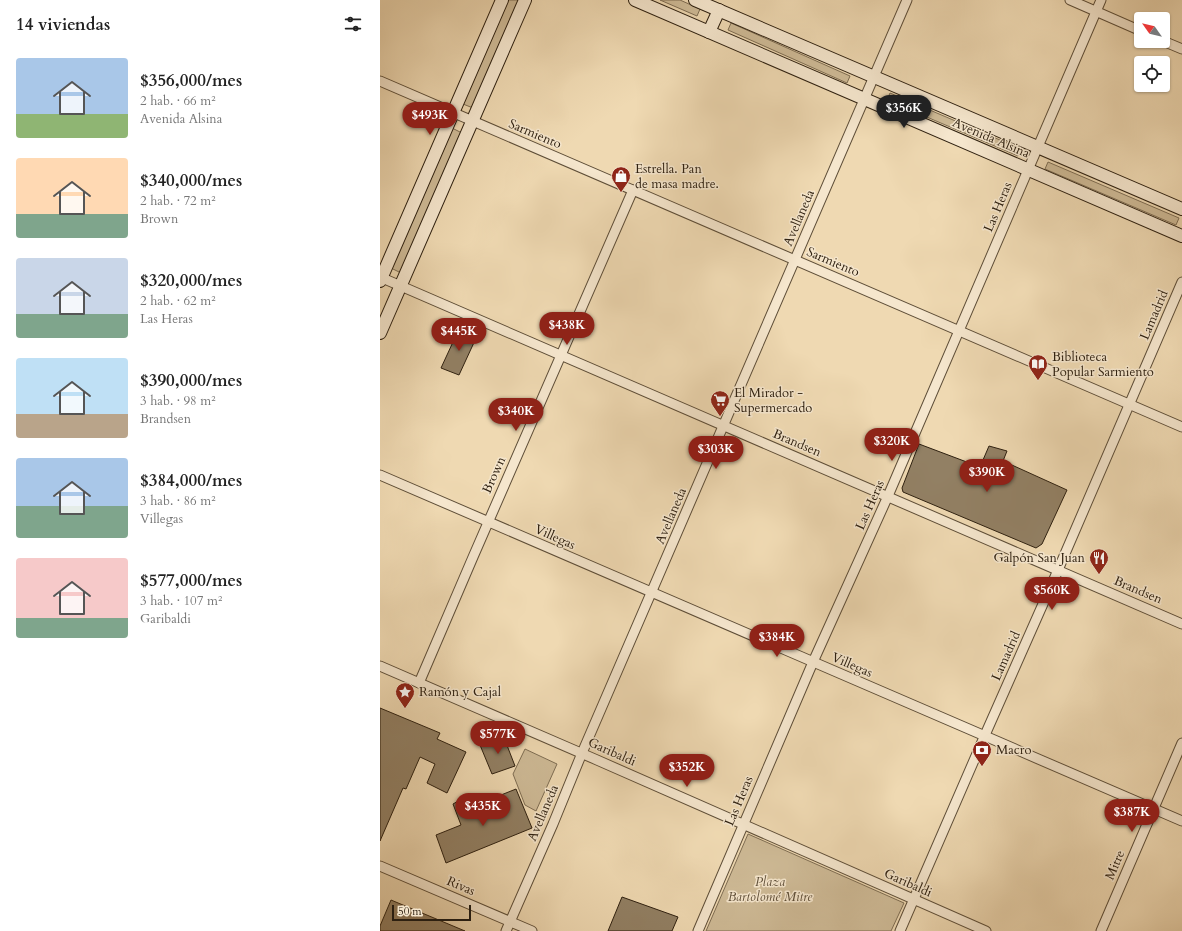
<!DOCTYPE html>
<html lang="es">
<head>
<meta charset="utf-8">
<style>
	body { margin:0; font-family:Cardo,serif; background:#f6f6f6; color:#222; height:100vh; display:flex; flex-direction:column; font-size:15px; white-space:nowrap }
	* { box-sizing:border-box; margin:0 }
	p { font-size:13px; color:#767676 }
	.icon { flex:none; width:22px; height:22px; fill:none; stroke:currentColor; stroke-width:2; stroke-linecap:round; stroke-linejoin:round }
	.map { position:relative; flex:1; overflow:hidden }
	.drawer { display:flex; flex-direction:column; background:#fff; width:380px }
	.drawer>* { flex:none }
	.needle { width:26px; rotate:304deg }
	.controls { position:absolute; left:754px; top:12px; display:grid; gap:8px }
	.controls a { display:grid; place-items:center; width:36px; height:36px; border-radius:4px; background:#fff; box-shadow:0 1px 3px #0004; font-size:20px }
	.scale { position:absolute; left:12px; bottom:10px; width:79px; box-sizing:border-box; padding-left:4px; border:2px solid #2e2010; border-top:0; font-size:11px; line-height:14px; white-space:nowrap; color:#2e2010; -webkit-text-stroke:3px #f5e6cd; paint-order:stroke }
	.price { position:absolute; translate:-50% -34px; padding:0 9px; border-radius:14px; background:#8f2418; color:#fff; font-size:13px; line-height:26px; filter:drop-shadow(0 1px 2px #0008) }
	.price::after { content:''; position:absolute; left:50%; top:24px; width:12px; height:9px; margin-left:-6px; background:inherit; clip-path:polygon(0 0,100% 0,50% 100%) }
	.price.selected { background:#222; color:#fff }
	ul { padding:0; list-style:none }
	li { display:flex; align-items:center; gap:12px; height:100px; padding:0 16px }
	li span { display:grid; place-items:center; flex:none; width:112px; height:80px; border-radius:4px; color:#555 }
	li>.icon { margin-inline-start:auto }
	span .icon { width:48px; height:48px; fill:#fffc; stroke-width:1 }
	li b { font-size:17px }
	h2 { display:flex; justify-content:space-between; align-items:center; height:48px; padding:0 16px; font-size:17px }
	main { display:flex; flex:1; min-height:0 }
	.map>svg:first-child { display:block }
</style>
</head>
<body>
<main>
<section class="drawer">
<h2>14 viviendas<svg class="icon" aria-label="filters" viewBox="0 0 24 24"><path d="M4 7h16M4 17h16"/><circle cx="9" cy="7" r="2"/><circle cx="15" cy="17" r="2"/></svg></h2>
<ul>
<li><span style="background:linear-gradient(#a9c7e8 70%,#8fb573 0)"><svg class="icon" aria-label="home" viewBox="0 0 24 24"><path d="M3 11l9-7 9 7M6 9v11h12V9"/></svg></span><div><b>$356,000/mes</b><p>2 hab. · 66 m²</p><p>Avenida Alsina</p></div></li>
<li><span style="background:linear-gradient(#ffd9b3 70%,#7fa58c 0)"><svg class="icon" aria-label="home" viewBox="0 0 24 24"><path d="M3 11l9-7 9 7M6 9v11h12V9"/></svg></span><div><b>$340,000/mes</b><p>2 hab. · 72 m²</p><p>Brown</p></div></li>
<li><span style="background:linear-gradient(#c9d6e8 70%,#7fa58c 0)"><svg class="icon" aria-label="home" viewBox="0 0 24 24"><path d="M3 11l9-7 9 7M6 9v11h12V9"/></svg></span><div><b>$320,000/mes</b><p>2 hab. · 62 m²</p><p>Las Heras</p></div></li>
<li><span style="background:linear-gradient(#bfe0f5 70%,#b9a48a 0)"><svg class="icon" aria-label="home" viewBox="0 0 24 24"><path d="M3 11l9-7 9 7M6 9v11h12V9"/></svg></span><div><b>$390,000/mes</b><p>3 hab. · 98 m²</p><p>Brandsen</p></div></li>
<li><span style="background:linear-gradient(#a9c7e8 60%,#7fa58c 0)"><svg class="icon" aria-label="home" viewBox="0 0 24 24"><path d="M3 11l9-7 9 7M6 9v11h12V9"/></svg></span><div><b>$384,000/mes</b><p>3 hab. · 86 m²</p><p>Villegas</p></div></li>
<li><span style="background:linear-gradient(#f6c9c9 75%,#7fa58c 0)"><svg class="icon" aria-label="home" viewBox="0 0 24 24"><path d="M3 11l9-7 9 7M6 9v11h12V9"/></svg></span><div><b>$577,000/mes</b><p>3 hab. · 107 m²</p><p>Garibaldi</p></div></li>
</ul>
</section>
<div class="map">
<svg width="802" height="931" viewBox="0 0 802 931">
	<rect width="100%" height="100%" fill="#efd9b2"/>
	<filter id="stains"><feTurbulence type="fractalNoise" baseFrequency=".005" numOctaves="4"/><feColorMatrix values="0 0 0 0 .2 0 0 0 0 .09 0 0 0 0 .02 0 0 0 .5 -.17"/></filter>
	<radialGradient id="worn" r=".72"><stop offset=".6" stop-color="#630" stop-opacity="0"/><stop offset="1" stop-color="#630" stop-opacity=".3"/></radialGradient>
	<g fill="#ceba96" stroke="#7e6d53">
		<path d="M128,0H140L93,108L83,104Z"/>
		<path d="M280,0H300L320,9L317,16Z"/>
		<path d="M351,23L470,76L467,83L348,30Z"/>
		<path d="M510,93L641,149L638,156L507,100Z"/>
		<path d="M72,128L82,133L21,273L11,268Z"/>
		<path d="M668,162L799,218L796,225L665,169Z"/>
		<path d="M145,749L177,764L156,811L145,805L133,774Z"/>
		<path d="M368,834L524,903L511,931H326Z"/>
	</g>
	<g fill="#928064" stroke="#2e2010">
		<path d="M79,329L97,336L79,375L61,368Z"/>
		<path d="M539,444L600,467L609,446L627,451L623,461L687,490L662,544L656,548L523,492L522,488Z"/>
		<path d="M0,708L60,733L57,739L86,752L67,793L47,783L55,764L40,757L26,789L23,788L0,841Z"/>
		<path d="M123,735L135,766L112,774L100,745Z"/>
		<path d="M136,789L152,828L66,863L56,835L81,825L73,804L89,795L100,820L121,812L116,797Z"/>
		<path d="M242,897L298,917L292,931H228Z"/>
		<path d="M11,900L85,931H0V926Z"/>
	</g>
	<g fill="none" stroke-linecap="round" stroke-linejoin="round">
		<defs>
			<g id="minor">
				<path d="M690,0L761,31"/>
				<path d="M783,41L802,49"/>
				<path d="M0,81L802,427"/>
				<path d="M0,277L802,624"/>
				<path d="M0,475C267,591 535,705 802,821"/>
				<path d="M0,666L217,760L606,931"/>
				<path d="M39,683C109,518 182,354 253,190"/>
				<path d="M0,866L152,931"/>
				<path d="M126,931L173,824L202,753L527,0"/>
				<path d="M318,931L433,662L508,496L721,0"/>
				<path d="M520,931L605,735L678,570L802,282"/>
				<path d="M721,931L802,743"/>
			</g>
			<g id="secondary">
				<path d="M255,0L802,236"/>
				<path d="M315,0L802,209"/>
				<path d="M329,32L339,10"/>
				<path d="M0,281L122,0"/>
				<path d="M0,333L145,0"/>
			</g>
		</defs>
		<use href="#minor" stroke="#5e4e38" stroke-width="11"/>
		<use href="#secondary" stroke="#2e2010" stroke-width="14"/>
		<use href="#minor" stroke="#f5e6cd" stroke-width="9"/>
		<use href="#secondary" stroke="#f5e6cd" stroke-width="12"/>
	</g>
	<defs>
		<symbol id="shop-pin" viewBox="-11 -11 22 30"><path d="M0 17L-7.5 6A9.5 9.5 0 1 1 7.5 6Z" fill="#8f2418" stroke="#f5e6cd"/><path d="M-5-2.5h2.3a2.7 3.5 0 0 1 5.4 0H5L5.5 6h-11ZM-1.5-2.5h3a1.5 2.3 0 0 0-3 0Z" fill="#fff"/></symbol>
		<symbol id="library-pin" viewBox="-11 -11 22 30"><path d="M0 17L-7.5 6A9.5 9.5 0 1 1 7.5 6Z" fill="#8f2418" stroke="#f5e6cd"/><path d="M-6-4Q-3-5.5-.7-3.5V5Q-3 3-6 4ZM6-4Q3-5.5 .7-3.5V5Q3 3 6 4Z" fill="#fff"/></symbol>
		<symbol id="supermarket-pin" viewBox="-11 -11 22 30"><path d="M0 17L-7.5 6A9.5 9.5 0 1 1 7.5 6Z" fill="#8f2418" stroke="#f5e6cd"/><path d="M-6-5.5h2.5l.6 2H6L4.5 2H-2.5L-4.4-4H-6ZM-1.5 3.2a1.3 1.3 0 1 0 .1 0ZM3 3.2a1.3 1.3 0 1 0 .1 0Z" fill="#fff"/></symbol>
		<symbol id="restaurant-pin" viewBox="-11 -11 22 30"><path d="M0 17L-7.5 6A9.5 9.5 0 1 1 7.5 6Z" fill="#8f2418" stroke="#f5e6cd"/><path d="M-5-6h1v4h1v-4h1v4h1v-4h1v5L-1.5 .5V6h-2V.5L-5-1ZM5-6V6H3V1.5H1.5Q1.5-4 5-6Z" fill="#fff"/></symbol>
		<symbol id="sight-pin" viewBox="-11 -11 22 30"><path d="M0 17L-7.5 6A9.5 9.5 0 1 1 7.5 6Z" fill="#8f2418" stroke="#f5e6cd"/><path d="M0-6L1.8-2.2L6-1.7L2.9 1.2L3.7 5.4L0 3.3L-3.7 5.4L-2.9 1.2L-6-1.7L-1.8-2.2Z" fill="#fff"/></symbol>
		<symbol id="bank-pin" viewBox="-11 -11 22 30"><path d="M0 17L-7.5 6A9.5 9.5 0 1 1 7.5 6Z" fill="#8f2418" stroke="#f5e6cd"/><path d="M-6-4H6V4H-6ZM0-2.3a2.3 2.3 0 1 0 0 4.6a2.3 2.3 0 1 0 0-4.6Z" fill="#fff"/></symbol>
	</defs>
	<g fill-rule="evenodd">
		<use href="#shop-pin" x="230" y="165" width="22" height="30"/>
		<use href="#library-pin" x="647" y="353" width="22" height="30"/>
		<use href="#supermarket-pin" x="329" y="389" width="22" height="30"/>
		<use href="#restaurant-pin" x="708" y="547" width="22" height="30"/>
		<use href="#sight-pin" x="14" y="681" width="22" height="30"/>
		<use href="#bank-pin" x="591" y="739" width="22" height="30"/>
	</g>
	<g text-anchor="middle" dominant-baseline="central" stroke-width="3" stroke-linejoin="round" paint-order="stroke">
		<g font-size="13" fill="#2e2010" stroke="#f5e6cd">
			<text transform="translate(155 134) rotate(23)">Sarmiento</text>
			<text transform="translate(611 138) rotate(23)">Avenida Alsina</text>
			<text transform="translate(618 207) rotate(-67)">Las Heras</text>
			<text transform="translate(419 218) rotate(-67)">Avellaneda</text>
			<text transform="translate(453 262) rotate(23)">Sarmiento</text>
			<text transform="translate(774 315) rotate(-67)">Lamadrid</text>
			<text transform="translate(417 443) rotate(23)">Brandsen</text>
			<text transform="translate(114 475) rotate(-66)">Brown</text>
			<text transform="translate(490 505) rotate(-66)">Las Heras</text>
			<text transform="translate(291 516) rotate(-67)">Avellaneda</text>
			<text transform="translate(175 537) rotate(24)">Villegas</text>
			<text transform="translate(758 590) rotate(23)">Brandsen</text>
			<text transform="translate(626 656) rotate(-66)">Lamadrid</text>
			<text transform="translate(472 665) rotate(23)">Villegas</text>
			<text transform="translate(232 752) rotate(24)">Garibaldi</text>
			<text transform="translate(359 801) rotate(-67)">Las Heras</text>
			<text transform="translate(163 813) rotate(-67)">Avellaneda</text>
			<text transform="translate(735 865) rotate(-67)">Mitre</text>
			<text transform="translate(528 883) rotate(24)">Garibaldi</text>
			<text transform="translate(81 886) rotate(23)">Rivas</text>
		</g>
		<g font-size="13" fill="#2e2010" stroke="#f5e6cd" text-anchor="start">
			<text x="255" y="169">Estrella. Pan<tspan x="255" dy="15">de masa madre.</tspan></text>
			<text x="672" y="357">Biblioteca<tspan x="672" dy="15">Popular Sarmiento</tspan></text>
			<text x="354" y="393">El Mirador -<tspan x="354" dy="15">Supermercado</tspan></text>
			<text x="705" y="558" text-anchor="end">Galpón San Juan</text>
			<text x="39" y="692">Ramón y Cajal</text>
			<text x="616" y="750">Macro</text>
		</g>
		<g font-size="13" font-style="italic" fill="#5e4e38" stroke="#f5e6cd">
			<text x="390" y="882">Plaza<tspan x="390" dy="15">Bartolomé Mitre</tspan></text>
		</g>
	</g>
	<rect width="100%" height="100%" filter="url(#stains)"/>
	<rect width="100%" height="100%" fill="url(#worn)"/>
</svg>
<div class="controls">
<a><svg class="needle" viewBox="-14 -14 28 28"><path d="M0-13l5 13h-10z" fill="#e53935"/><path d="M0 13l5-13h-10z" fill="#767676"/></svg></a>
<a><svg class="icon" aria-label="locate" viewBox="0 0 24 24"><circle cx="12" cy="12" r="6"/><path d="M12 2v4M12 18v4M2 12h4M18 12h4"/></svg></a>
</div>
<div class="scale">50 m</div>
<b class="price selected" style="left:524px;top:129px">$356K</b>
<b class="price" style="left:50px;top:136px">$493K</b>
<b class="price" style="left:187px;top:346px">$438K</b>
<b class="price" style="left:79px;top:352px">$445K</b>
<b class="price" style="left:136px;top:432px">$340K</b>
<b class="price" style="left:512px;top:462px">$320K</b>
<b class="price" style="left:336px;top:470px">$303K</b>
<b class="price" style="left:607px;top:493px">$390K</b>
<b class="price" style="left:672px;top:611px">$560K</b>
<b class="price" style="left:397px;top:658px">$384K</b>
<b class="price" style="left:118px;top:755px">$577K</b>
<b class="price" style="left:307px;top:788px">$352K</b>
<b class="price" style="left:103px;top:827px">$435K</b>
<b class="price" style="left:752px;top:833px">$387K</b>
</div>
</main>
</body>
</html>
